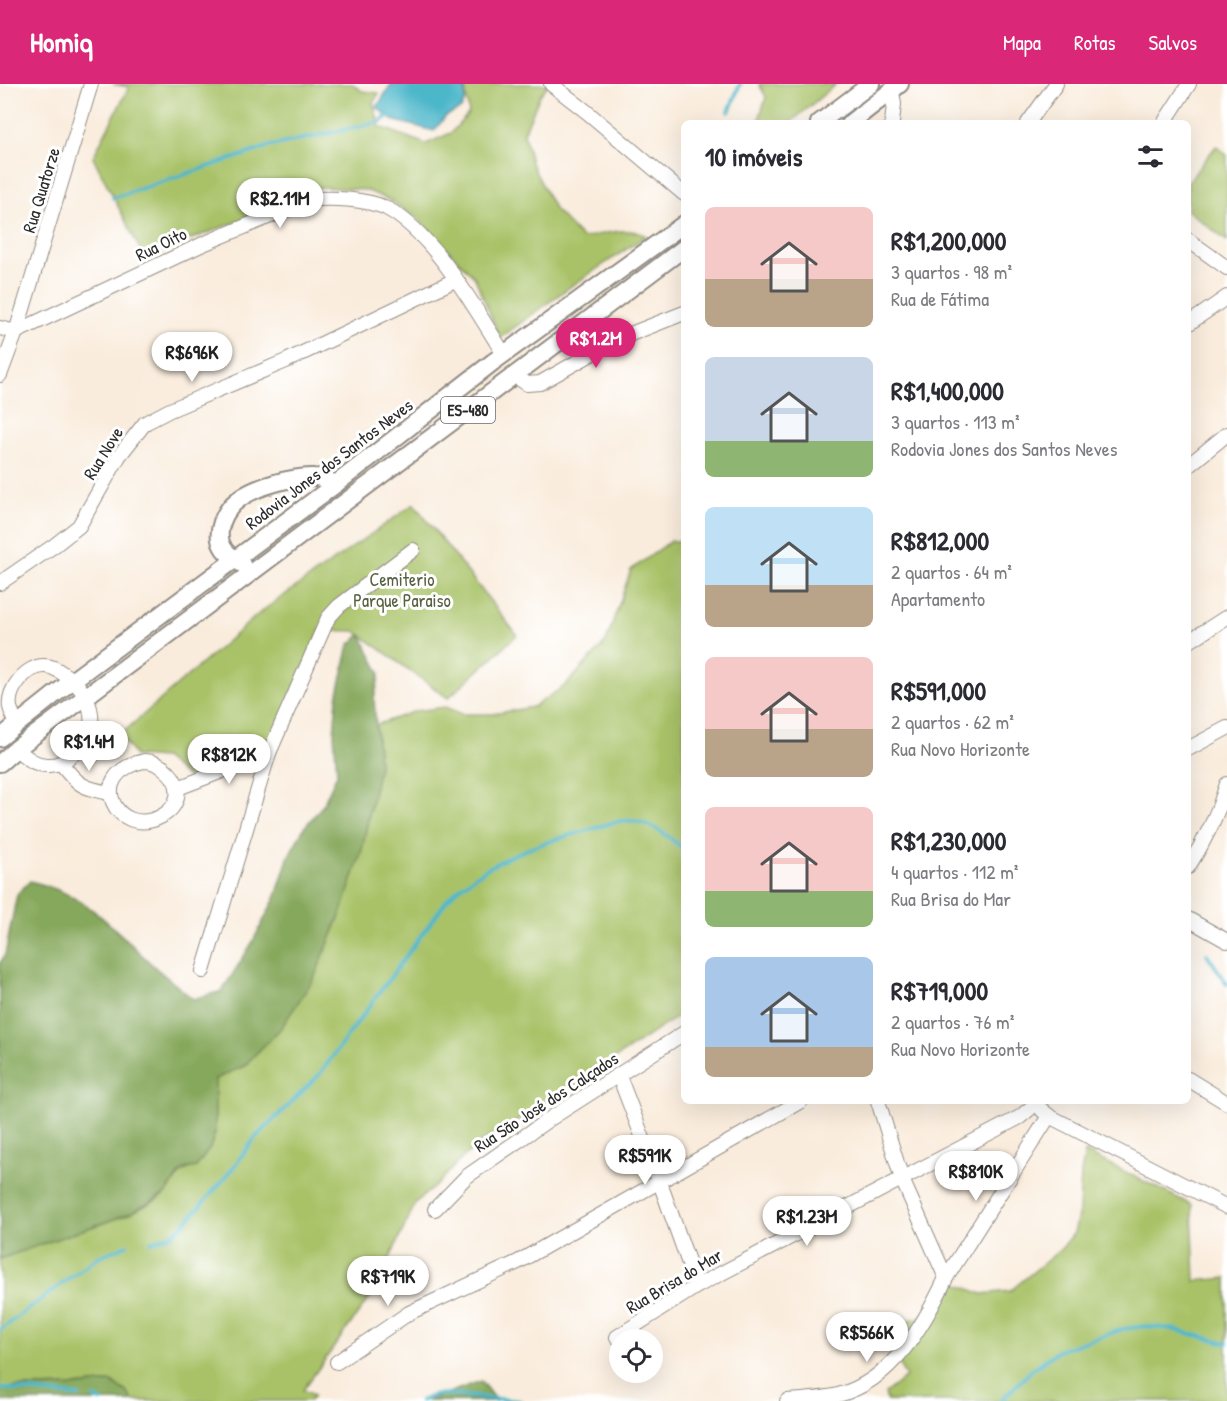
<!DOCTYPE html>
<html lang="pt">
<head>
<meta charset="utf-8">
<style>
	body { margin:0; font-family:"Patrick Hand",sans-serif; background:#f7f7f7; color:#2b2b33; height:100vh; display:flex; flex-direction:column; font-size:22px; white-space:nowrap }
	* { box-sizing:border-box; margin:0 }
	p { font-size:20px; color:#7c7c81 }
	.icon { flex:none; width:33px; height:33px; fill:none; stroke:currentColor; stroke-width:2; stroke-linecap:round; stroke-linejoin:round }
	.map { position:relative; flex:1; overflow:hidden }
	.details { position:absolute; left:681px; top:36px; width:510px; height:984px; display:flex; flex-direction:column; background:#fff; border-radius:9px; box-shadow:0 6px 24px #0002 }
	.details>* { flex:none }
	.tools { position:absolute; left:609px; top:1245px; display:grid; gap:12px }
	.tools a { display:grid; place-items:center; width:54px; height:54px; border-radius:50%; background:#fff; box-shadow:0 6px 24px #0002; font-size:30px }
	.price { position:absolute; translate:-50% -51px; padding:0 14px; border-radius:21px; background:#fff; color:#222; font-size:20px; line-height:39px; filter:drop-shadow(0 2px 3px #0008) }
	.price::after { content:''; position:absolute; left:50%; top:36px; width:18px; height:14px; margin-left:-9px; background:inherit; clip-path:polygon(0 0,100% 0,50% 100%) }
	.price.selected { background:#db2777; color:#fff }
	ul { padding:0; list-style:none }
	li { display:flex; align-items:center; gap:18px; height:150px; padding:0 24px }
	li span { display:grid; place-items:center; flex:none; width:168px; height:120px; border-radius:9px; color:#555 }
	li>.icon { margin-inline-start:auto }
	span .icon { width:72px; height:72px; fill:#fffc; stroke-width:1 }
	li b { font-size:26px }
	h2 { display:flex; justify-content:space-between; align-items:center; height:72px; padding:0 24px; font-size:26px }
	header { display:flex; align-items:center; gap:36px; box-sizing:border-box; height:84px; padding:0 30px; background:#db2777; color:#fff }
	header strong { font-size:28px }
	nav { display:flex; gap:33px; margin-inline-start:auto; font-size:21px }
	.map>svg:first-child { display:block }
</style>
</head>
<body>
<header>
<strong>Homiq</strong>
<nav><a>Mapa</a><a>Rotas</a><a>Salvos</a></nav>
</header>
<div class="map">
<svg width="1227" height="1317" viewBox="0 0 1227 1317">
	<rect width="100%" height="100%" fill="#fff"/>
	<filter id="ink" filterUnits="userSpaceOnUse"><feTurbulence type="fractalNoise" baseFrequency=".0167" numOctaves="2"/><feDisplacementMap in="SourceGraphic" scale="12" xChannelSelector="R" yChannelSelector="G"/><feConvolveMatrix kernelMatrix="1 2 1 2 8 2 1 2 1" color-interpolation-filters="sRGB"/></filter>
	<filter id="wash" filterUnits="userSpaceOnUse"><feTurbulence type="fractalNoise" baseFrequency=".008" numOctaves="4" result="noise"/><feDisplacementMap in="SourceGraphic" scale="24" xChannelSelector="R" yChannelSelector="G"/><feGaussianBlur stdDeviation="1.35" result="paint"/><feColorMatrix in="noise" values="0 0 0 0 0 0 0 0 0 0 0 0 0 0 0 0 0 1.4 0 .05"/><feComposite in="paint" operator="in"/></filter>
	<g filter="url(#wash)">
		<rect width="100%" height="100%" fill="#f9ecdc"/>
		<g fill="#a9c268" stroke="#6a764a" stroke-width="1.5">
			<path d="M113,0H353L362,7L379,9L373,19L380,43L426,60L451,49L469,29L464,0H549L540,11L524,49L531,79L555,126L582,154C601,151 629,141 646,152L570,203L500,254L475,194L419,136L391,117L366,106L321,103L270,125L144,173L93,73L129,3Z"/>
			<path d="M759,0H836L790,39H758L766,13Z"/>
			<path d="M1216,62L1227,71V157L1188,127V98Z"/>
			<path d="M414,420L517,551L448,614L355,547L320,546L271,662L189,695L164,674L135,672L120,651L262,527Z"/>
			<path d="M671,457H684V928L548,1019L484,1056L461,1075L439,1099L416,1118L390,1174L386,1178L388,1188L303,1306L314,1311L310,1317H133L127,1308L111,1298L75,1302L0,1304V1175C40,1153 89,1148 130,1129C139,1125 160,1115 166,1109C178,1096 176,1087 196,1083L210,1064L215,1049V995L244,982L313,896L342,827L362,765L379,682L376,641L416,627L445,623L462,630H493L533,623L566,601L606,558L631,486Z"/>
			<path d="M1085,1068L1192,1121L1195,1197L1227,1194V1317H887L885,1309L906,1293L892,1267L886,1244L929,1230L946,1196L982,1210L1010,1207L1061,1165L1074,1149L1079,1128L1081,1090Z"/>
		</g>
		<g fill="#86a85c" stroke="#586a44" stroke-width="1.5">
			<path d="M361,551L380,589L374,615L379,682L362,765L342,827L313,896L281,944L244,982L215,995V1049L210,1064L196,1083L185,1085L179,1090L165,1110L131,1129L0,1175V879L5,871L17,810L30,797C89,810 115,847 157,885C169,895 181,905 193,915L222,907L251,861L276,812L289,771L304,744L323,721L337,690L334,650L337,614L349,561Z"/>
			<path d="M481,1297L496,1317H426Z"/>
			<path d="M111,1298L127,1308L133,1317H0V1304L75,1302Z"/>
		</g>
		<path fill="#4db7ca" stroke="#3c717a" stroke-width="1.5" d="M391,0H465V16L461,25L446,32L434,47L392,36L377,23Z"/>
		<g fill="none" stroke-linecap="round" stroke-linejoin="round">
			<g stroke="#4db7ca" stroke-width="4">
				<path d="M729,28L740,0"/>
				<path d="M113,114L271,62L380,38L390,30"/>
				<path d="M1207,870L1227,900"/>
				<path d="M151,1158L173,1150L186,1138L226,1093L256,1053L319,991L447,816C484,777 541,758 593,745C602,742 614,737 624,737C647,735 668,751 684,766"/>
				<path d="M0,1246L98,1173L127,1161"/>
				<path d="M0,1304L79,1312"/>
				<path d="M95,1314L101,1317"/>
				<path d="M420,1317L431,1312L444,1310L520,1317"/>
				<path d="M1000,1317L1034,1284L1058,1267L1123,1245L1145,1242L1172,1245L1227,1259"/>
			</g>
		</g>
	</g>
	<g filter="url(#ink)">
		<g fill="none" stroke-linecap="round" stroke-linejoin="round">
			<defs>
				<g id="minor">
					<path d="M551,0L587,28L684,110"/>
					<path d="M892,7L894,20L892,39"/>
					<path d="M1028,39L1056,0"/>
					<path d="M1164,39L1189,0"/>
					<path d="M1188,156L1227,184"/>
					<path d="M1188,240L1227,213"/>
					<path d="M0,244L16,248"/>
					<path d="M16,248L203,160L309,116C329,113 367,115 386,124C434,149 475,225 504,270"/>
					<path d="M0,291L16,248L91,0"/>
					<path d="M514,291L527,300L540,299L618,255L684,229"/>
					<path d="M1188,382L1227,350"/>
					<path d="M0,499L55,461L79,442L119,372L145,339L170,326L286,277L455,196"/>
					<path d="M1188,558L1227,533"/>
					<path d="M16,665C25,672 34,681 47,681C57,682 65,677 72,671C102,649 95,610 65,591C59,587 53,582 45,582C27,581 7,605 10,623C11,628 15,635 17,640"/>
					<path d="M1188,665L1227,644"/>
					<path d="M144,677C161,677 181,695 177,713C175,722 168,729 160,733C117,755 83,690 144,677Z"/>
					<path d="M61,679C78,701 82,704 110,709"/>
					<path d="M178,704L269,669"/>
					<path d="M1188,783C1205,757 1218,730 1227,700"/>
					<path d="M1188,835L1227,857"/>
					<path d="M203,887L269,669L328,534L339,522L413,466"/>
					<path d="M619,992L659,1096L697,1202"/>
					<path d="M1188,995L1227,1019"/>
					<path d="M878,1017L902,1095L946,1194"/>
					<path d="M1042,1026L1049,1032L1227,1123"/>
					<path d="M435,1125L466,1093L548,1036L684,949"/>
					<path d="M617,1253L697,1202L1020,1033L1039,1017"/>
					<path d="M337,1278L409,1229L518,1178L801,1017"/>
					<path d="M787,1317C804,1316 821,1315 838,1311C892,1297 924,1241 946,1194L1049,1032"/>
				</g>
				<g id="major">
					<path d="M819,39L871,0"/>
					<path d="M850,39L900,0"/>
					<path d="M242,480C236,476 228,471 224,465C213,449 225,425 239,415C255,403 293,392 314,393C322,393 329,397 336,400"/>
					<path d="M0,654L73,596L336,400L493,278L684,140"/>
					<path d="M0,679L16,665L684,164"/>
				</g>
			</defs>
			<use href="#minor" stroke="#928c84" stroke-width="16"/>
			<use href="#major" stroke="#928c84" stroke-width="20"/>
			<use href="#minor" stroke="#fff" stroke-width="14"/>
			<use href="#major" stroke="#fff" stroke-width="16"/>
		</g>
	</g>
	<g text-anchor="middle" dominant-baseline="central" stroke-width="6" stroke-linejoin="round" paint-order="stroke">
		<rect fill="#fff" stroke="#6b6b6b" stroke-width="1.5" x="441" y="313" width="54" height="26" rx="4.5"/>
		<g font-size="16" font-weight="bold" fill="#2b2b2b">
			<text x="468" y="326">ES-480</text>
		</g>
		<g font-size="18" fill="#2b2b2b" stroke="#fff">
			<text transform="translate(41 106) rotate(-73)">Rua Quatorze</text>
			<text transform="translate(161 160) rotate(-26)">Rua Oito</text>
			<text transform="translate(103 369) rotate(-58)">Rua Nove</text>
			<text transform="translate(329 380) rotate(-37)">Rodovia Jones dos Santos Neves</text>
			<text transform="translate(546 1018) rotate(-33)">Rua São José dos Calçados</text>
			<text transform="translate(674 1197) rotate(-31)">Rua Brisa do Mar</text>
		</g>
		<g font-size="18" fill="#576040" stroke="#fff">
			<text x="402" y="495">Cemiterio<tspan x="402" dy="21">Parque Paraiso</tspan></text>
		</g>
	</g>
</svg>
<div class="tools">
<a><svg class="icon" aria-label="locate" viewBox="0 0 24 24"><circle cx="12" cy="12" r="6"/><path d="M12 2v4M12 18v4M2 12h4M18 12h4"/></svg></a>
</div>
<b class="price" style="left:280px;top:145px">R$2.11M</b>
<b class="price selected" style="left:596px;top:285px">R$1.2M</b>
<b class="price" style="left:192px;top:299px">R$696K</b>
<b class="price" style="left:89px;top:688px">R$1.4M</b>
<b class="price" style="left:229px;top:701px">R$812K</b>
<b class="price" style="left:645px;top:1102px">R$591K</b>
<b class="price" style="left:976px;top:1118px">R$810K</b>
<b class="price" style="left:807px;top:1163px">R$1.23M</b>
<b class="price" style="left:388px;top:1223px">R$719K</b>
<b class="price" style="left:867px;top:1279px">R$566K</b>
<section class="details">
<h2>10 imóveis<svg class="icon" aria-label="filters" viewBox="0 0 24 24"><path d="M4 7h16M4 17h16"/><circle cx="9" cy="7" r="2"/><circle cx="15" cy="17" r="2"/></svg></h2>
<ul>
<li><span style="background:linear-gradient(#f6c9c9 60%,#b9a48a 0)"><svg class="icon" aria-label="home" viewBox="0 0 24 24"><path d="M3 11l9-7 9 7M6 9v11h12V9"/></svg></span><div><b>R$1,200,000</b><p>3 quartos · 98 m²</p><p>Rua de Fátima</p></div></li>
<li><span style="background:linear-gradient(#c9d6e8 70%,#8fb573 0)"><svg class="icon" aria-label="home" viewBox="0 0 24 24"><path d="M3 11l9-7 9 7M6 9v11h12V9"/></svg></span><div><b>R$1,400,000</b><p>3 quartos · 113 m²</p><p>Rodovia Jones dos Santos Neves</p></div></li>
<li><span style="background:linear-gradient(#bfe0f5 65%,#b9a48a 0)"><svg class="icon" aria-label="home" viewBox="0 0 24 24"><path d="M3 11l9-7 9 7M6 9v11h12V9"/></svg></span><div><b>R$812,000</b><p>2 quartos · 64 m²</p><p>Apartamento</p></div></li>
<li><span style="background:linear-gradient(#f6c9c9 60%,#b9a48a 0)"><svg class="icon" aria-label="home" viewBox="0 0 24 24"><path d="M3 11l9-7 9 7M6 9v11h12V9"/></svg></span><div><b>R$591,000</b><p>2 quartos · 62 m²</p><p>Rua Novo Horizonte</p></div></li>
<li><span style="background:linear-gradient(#f6c9c9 70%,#8fb573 0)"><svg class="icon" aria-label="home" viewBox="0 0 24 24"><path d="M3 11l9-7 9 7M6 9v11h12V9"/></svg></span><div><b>R$1,230,000</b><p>4 quartos · 112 m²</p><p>Rua Brisa do Mar</p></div></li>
<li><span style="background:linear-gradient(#a9c7e8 75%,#b9a48a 0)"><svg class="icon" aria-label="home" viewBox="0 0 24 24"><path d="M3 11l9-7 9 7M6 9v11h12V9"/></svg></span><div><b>R$719,000</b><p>2 quartos · 76 m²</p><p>Rua Novo Horizonte</p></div></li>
</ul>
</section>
</div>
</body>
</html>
